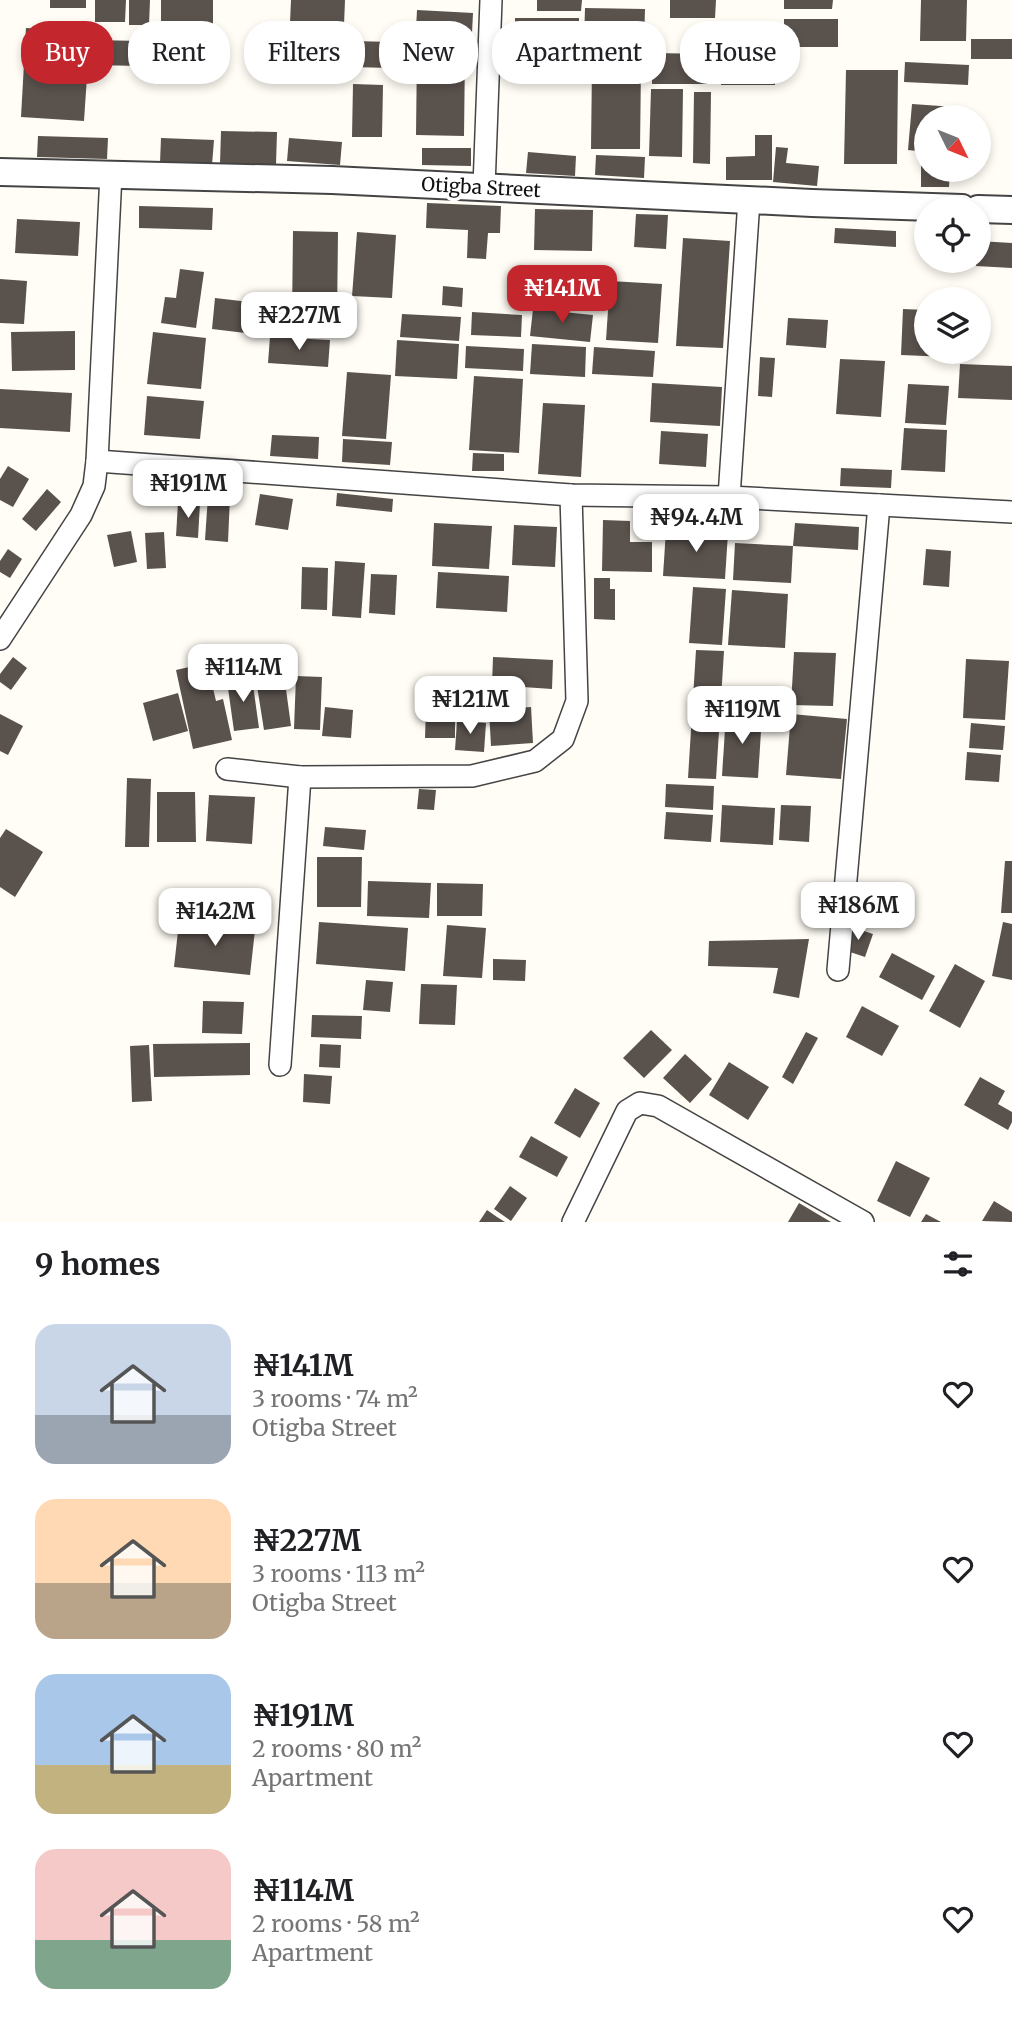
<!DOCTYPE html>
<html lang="en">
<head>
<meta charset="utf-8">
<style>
	body { margin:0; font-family:Merriweather,serif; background:#f6f6f6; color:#202124; height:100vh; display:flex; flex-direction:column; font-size:26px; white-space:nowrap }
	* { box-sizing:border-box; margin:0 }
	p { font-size:23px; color:#757577 }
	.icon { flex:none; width:38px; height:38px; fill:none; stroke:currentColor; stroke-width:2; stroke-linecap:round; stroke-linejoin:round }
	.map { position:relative; height:1222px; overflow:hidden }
	.panel { display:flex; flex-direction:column; background:#fff; flex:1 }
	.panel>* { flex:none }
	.hud { position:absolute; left:21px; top:21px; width:971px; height:63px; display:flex; gap:14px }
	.needle { width:46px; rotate:133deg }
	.tools { position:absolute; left:914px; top:105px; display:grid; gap:14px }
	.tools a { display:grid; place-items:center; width:77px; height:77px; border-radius:50%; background:#fff; box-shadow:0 4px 10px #0003; font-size:35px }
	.price { position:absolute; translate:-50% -60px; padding:0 16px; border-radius:14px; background:#fff; color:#222; font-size:23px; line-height:46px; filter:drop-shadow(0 2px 4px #0008) }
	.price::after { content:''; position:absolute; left:50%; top:42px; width:21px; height:16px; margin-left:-10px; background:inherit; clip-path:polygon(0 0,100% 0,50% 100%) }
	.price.selected { background:#c4262e; color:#fff }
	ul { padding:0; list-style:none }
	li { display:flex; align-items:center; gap:21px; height:175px; padding:0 35px }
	li span { display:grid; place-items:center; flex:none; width:196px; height:140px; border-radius:21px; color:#555 }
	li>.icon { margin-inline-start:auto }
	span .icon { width:84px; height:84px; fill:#fffc; stroke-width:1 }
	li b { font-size:30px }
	h2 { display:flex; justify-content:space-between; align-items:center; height:84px; padding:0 35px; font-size:30px }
	.pill { padding:0 24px; border-radius:28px; background:#fff; box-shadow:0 4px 10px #0003; font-size:24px; line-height:63px }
	.pill.selected { background:#c4262e; color:#fff }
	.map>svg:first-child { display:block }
</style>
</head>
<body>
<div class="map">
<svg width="1012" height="1222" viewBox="0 0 1012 1222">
	<rect width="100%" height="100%" fill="#fffdf5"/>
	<g fill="#5a524d">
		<rect x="50" y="0" width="36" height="8"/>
		<path d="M95,0H126L125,22H95Z"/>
		<path d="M129,0H150L149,25H129Z"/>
		<rect x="161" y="0" width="52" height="25"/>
		<path d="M291,0H345L344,25L290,23Z"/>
		<path d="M537,0H582L581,11H537Z"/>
		<path d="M670,0H716L715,18H670Z"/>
		<path d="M784,0H833L832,9H784Z"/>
		<path d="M921,0H967L966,41H920Z"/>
		<path d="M585,8L645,9L644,43L584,42Z"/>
		<path d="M417,10L473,13L472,33L416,29Z"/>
		<path d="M515,18H579V34L515,33Z"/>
		<rect x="784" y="19" width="54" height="28"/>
		<path d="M735,26H776L775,48H735Z"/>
		<path d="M26,28L90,32L84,121L21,117Z"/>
		<path d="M157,37H186L185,75H157Z"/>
		<rect x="971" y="39" width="41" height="20"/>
		<path d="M94,40L141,41V66L93,65Z"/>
		<path d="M353,41L392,42L391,68L352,67Z"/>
		<path d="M417,50L465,51L464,136L416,135Z"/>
		<path d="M652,53L712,54V84H652Z"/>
		<path d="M722,54H775V85H721Z"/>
		<path d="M905,62L969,65L968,85L904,82Z"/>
		<path d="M592,65H641L640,149H591Z"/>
		<path d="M846,70H898L897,164H844Z"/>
		<path d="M353,84L383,85L382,137H352Z"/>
		<path d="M651,89H683L682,157L649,156Z"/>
		<path d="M694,92H711L710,164L693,163Z"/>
		<path d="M912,104L955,107L954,117H926V152L908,150Z"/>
		<path d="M221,131L277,132L276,165L220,164Z"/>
		<path d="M755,135H772V180H726V157L755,156Z"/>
		<path d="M38,136L108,138L107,159L37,157Z"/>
		<path d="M161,138L214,140L212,165L160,163Z"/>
		<path d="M289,138L342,142L340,165L287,161Z"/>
		<path d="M776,147L788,148L786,163L819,166L817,186L773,182Z"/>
		<path d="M422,148H471V166L422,165Z"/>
		<path d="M528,152L576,156L575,176L526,173Z"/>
		<path d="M596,155L645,157L644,178L595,175Z"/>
		<path d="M921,163H926V170H950L949,187H921Z"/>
		<path d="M427,203L501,206L500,233H488L486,259L467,258L468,230L426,228Z"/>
		<path d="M139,206L213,208L212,230L139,228Z"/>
		<path d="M535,209L593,210L592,251L534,250Z"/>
		<path d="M636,214L668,215L666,249L634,247Z"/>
		<path d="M17,219L80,222L78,256L15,253Z"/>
		<path d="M835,228L896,231V247L834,243Z"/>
		<path d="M293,231L338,232L337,320H292Z"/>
		<path d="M357,232L396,235L392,298L352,296Z"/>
		<path d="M683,238L730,241L723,348L676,346Z"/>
		<path d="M978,241L1012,243V268L976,266V261H978Z"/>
		<path d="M180,269L204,272L196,328L161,323L165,297L176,298Z"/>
		<path d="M0,279L27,281L24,324L0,323Z"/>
		<path d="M610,281L662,284L658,343L606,340Z"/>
		<path d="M443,286L463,288L462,307L442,305Z"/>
		<path d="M215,298L266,304L263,335L212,329Z"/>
		<path d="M533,309L593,315L590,342L530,336Z"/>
		<path d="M903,309L926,310V352H950L949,357L901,355Z"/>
		<path d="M472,312L522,315L521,337L471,335Z"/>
		<path d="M402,314L461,317L459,341L400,337Z"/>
		<path d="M788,318L828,320L826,348L786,345Z"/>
		<path d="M75,331V370L12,371L11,332Z"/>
		<path d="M153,332L206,338L201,389L147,384Z"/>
		<path d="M270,337L330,340L328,367L268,363Z"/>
		<path d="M397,340L459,344L457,379L395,376Z"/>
		<path d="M532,344L586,347L585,377L530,374Z"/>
		<path d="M466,346L524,349L523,371L465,368Z"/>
		<path d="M594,347L655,351L653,377L592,374Z"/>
		<path d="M760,357L775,358L772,397L758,396Z"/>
		<path d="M840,359L885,361L881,417L836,414Z"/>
		<path d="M960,364L1012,366V400L958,398Z"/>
		<path d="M347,372L391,375L386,439L342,436Z"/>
		<path d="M474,376L523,379L519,453L469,450Z"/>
		<path d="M652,383L722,387L720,426L650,422Z"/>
		<path d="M908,384L949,386L946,425L905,423Z"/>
		<path d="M0,389L72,393L70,432L0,428Z"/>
		<path d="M147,396L204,401L200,439L144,435Z"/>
		<path d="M543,403L585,405L581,477L538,474Z"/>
		<path d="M904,428L947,430L945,472L901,470Z"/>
		<path d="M661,431L708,434L706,467L659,464Z"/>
		<path d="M272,435L319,437L318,459L270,456Z"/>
		<path d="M343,439L392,442L390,465L342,462Z"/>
		<path d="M473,453L504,454V471H472Z"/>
		<path d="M8,466L29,479L13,507L0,500V479Z"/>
		<path d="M841,468L892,470L891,488L840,486Z"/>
		<path d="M47,489L61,502L36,531L22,519Z"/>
		<path d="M337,493L393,499L392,512L336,506Z"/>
		<path d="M260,494L293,499L288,530L255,525Z"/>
		<path d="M208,496L230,497L228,542L205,540Z"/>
		<path d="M178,503H200L198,538L176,536Z"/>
		<path d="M603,520L630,521V542H652V572L602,571Z"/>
		<path d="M434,523L492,526L489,569L432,566Z"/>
		<path d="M795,523L859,527L858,550L793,546L791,583L733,580L735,543L793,546Z"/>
		<path d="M514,525L557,527L555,567L512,565Z"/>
		<path d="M666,530L728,533L725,579L663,576Z"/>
		<path d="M131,531L137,562L114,567L107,535Z"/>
		<path d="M164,532L166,568L147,569L145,533Z"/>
		<path d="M8,549L22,559L10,578L0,572V561Z"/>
		<path d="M926,549L951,551L949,587L923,585Z"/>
		<path d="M335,561L365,563L361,618L332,616Z"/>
		<path d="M302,567L328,568L327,610L301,609Z"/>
		<path d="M438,572L509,576L507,612L436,608Z"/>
		<path d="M371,574L397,575L395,615L369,613Z"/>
		<path d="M594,578H610V589H615V620L594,619Z"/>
		<path d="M693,587L726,589L722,645L689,643Z"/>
		<path d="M732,590L788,594L785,648L728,645Z"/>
		<path d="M696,650L724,651L716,779L688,778Z"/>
		<path d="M794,652L836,653L833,706L791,705Z"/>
		<path d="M13,657L27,668L11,690L0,682V674Z"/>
		<path d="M493,657L553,660L552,689L492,685Z"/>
		<path d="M966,659L1009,661L1005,720L963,718Z"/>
		<path d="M207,663L216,701L223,699L232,740L193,749L176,670Z"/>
		<path d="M296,676L322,677L320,730L294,729Z"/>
		<path d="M252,678L259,728L234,731L227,681Z"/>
		<path d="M285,682L291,726L264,730L257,686Z"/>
		<path d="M178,693L188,731L153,741L143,703Z"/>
		<path d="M325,707L353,710L351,738L322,736Z"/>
		<path d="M531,707L533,743L491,746L489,710Z"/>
		<path d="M426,708H455V738H425Z"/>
		<path d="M0,714L23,726L8,755L0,751Z"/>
		<path d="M726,714L762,716L758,778L722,776Z"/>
		<path d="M791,714L847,719L841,779L786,775Z"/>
		<path d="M457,721L486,723L484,752L455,750Z"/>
		<path d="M971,723L1005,726L1003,750L969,748Z"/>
		<path d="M967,752L1001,755L999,782L965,780Z"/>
		<path d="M127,778L151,779L149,847H125Z"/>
		<path d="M666,784L714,786L713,810L665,807Z"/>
		<path d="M419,789L436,790L434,810L417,809Z"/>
		<path d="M157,792H195L196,842H157Z"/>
		<path d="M209,795L255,797L252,844L206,841Z"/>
		<path d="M722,805L775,808L773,845L720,842Z"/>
		<path d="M781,805L811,806L809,842L779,840Z"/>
		<path d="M666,812L713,815L711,842L664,839Z"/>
		<path d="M325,827L366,830L364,850L323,846Z"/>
		<path d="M6,829L43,852L15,897L0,887V838Z"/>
		<path d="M317,857H362L361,907H317Z"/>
		<path d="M1005,861H1012V913H1001Z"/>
		<path d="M368,881L431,883L429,918L367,916Z"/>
		<path d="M437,883L483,884L482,916H437Z"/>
		<path d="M179,922L255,930L250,975L174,967Z"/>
		<path d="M319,922L408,928L405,971L316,964Z"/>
		<path d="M1003,922L1012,924V980L992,976Z"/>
		<path d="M447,925L486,928L482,978L443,976Z"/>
		<path d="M852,927L873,934L865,957L844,950Z"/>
		<path d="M809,939L799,998L773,993L778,968L708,966L709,941Z"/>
		<path d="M892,953L935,976L922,1000L879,977Z"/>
		<path d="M493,959L526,960L525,981L493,980Z"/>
		<path d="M955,964L985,981L960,1028L929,1011Z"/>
		<path d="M366,980L393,982L390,1012L363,1010Z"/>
		<path d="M421,984L457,985L455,1025L419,1024Z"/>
		<path d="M203,1001L244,1002L242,1034L202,1033Z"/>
		<path d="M862,1006L899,1026L882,1056L846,1037Z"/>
		<path d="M312,1015L362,1016L361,1039L311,1037Z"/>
		<path d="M651,1030L672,1050L644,1078L623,1058Z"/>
		<path d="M806,1032L818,1038L793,1084L782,1077Z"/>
		<path d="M250,1043V1075L154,1077L153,1044Z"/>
		<path d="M320,1044L341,1045L340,1068L319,1067Z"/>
		<path d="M149,1045L152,1101L132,1102L130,1046Z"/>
		<path d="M685,1054L712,1079L690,1103L663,1078Z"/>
		<path d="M729,1062L769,1087L748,1120L709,1095Z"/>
		<path d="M304,1074L332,1076L330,1104L303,1102Z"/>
		<path d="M980,1077L1005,1091L998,1104L1012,1112V1122L1008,1130L964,1105Z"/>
		<path d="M575,1088L600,1103L580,1138L554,1123Z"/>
		<path d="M531,1136L568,1157L557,1177L519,1157Z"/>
		<path d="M896,1161L930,1178L910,1217L877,1201Z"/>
		<path d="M510,1186L527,1198L511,1221L494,1209Z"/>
		<path d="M994,1201L1012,1212V1222L982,1221Z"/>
		<path d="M799,1203L831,1222H788Z"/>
		<path d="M487,1210L497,1217L505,1222H479Z"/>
		<path d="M926,1214L941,1222H921Z"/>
	</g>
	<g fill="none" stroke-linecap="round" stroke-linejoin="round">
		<defs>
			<g id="minor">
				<path d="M484,187L491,0"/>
				<path d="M97,461L571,495L729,497L1012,512"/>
				<path d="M729,497L749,200"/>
				<path d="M0,639L81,515L94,486L97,461L111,174"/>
				<path d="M227,769L300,777L472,776L535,761L563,739L577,701L571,495"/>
				<path d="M838,970L879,505"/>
				<path d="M280,1065L300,777"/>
				<path d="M573,1222L627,1111L640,1103L658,1106L863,1222"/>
			</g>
			<g id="tertiary">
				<path d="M0,172L332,180L812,203L962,208"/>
				<path d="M978,209L1012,210"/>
			</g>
		</defs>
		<use href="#minor" stroke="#444" stroke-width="24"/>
		<use href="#tertiary" stroke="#444" stroke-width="30"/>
		<use href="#minor" stroke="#fff" stroke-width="21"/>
		<use href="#tertiary" stroke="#fff" stroke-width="26"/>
	</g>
	<g text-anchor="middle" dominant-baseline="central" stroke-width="7" stroke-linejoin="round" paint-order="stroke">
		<g font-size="19" fill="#111" stroke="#fff">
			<text transform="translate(481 187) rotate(3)">Otigba Street</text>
		</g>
	</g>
</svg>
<div class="tools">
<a><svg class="needle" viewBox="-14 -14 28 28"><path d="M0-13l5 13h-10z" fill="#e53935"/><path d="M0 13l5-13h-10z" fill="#757577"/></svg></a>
<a><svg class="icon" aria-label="locate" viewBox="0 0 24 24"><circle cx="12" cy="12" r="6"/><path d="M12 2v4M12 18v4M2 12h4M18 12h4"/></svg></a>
<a><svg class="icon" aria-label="layers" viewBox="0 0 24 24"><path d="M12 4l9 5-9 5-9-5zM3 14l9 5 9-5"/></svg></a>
</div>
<b class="price selected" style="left:562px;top:325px">₦141M</b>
<b class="price" style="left:299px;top:352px">₦227M</b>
<b class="price" style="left:188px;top:520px">₦191M</b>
<b class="price" style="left:696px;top:554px">₦94.4M</b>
<b class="price" style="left:243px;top:704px">₦114M</b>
<b class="price" style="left:470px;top:736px">₦121M</b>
<b class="price" style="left:742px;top:746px">₦119M</b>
<b class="price" style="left:858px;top:942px">₦186M</b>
<b class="price" style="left:215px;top:948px">₦142M</b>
<div class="hud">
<a class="pill selected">Buy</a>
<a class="pill">Rent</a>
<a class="pill">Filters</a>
<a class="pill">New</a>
<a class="pill">Apartment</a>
<a class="pill">House</a>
</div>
</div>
<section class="panel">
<h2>9 homes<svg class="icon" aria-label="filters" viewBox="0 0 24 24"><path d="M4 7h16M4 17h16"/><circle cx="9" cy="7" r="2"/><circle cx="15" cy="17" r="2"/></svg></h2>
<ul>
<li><span style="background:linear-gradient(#c9d6e8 65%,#9aa5b1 0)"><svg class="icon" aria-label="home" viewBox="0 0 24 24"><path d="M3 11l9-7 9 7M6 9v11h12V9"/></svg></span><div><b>₦141M</b><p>3 rooms · 74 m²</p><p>Otigba Street</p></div><svg class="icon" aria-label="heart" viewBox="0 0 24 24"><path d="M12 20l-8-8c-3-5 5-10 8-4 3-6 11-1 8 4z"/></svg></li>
<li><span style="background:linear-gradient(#ffd9b3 60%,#b9a48a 0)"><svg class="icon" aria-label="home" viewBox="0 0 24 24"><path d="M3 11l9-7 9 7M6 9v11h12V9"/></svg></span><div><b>₦227M</b><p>3 rooms · 113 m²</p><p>Otigba Street</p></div><svg class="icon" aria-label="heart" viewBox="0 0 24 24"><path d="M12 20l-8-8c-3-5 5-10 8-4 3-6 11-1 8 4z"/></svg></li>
<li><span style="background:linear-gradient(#a9c7e8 65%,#c2b280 0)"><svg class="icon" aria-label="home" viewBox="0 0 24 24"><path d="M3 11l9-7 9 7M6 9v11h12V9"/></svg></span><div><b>₦191M</b><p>2 rooms · 80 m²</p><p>Apartment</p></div><svg class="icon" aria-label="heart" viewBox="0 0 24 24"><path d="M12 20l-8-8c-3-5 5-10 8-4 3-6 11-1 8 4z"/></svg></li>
<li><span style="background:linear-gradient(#f6c9c9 65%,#7fa58c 0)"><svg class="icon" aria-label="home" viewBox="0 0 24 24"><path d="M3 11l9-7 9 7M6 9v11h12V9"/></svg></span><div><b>₦114M</b><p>2 rooms · 58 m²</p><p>Apartment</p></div><svg class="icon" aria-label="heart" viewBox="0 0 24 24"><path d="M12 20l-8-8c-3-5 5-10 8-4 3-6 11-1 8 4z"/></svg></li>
</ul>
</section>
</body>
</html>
